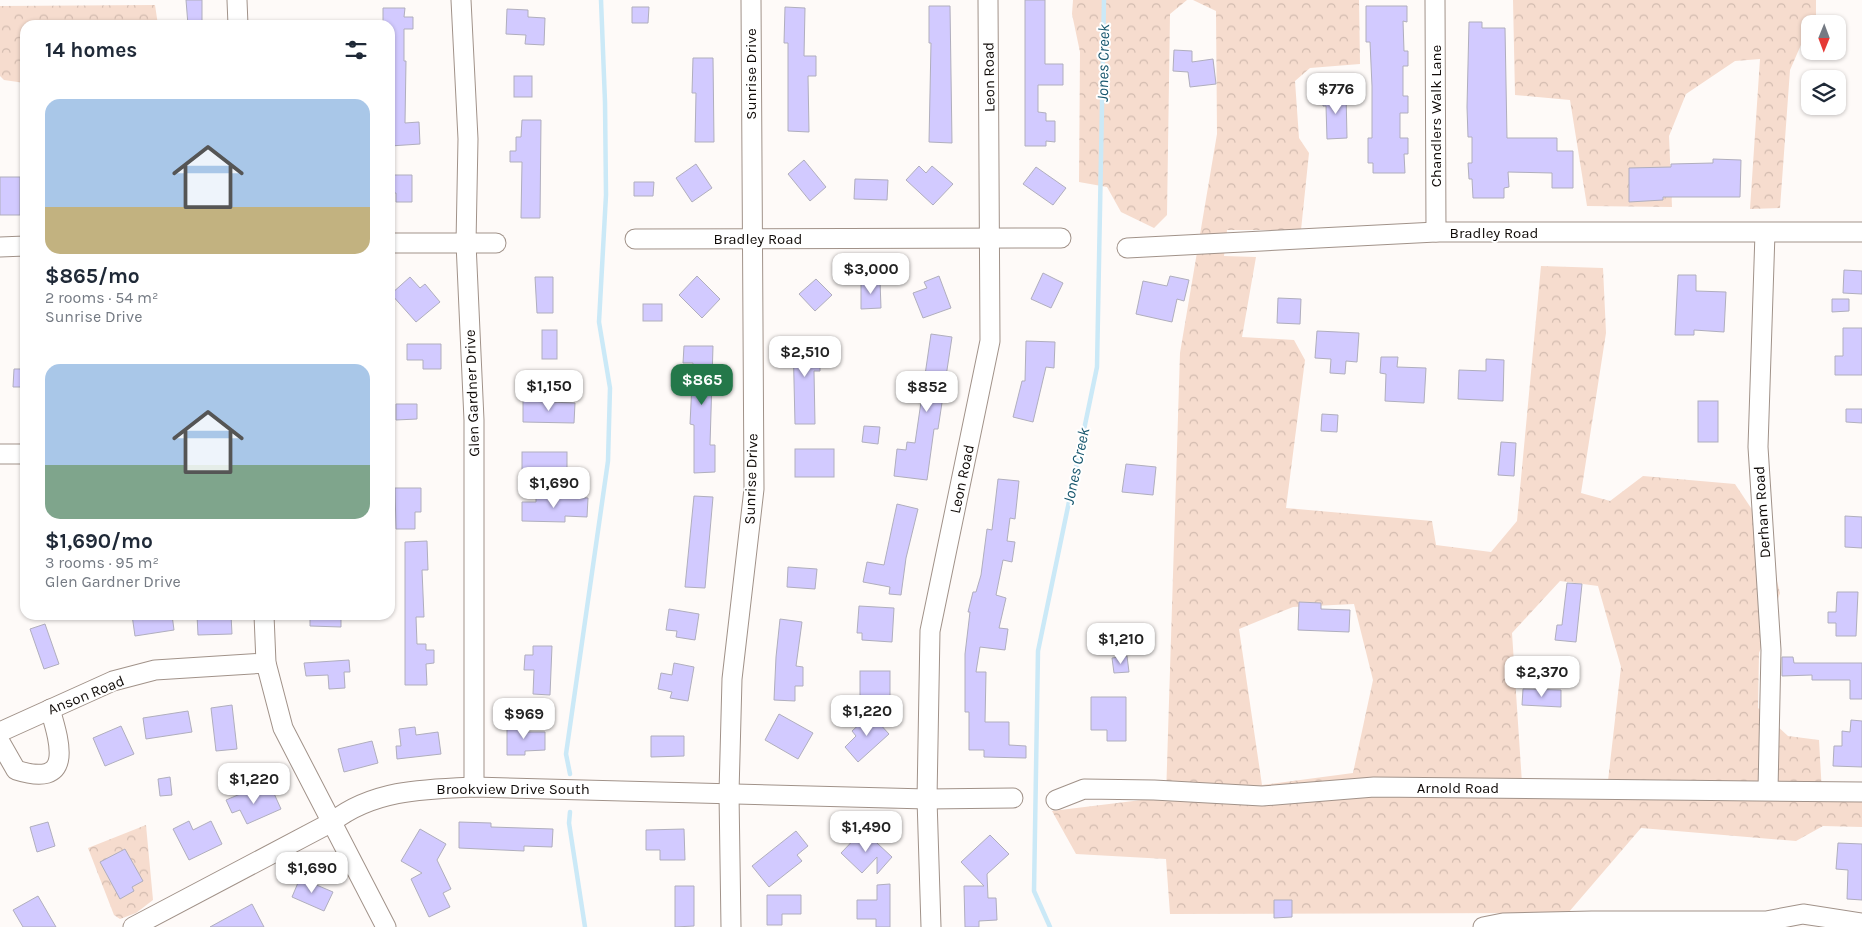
<!DOCTYPE html>
<html lang="en">
<head>
<meta charset="utf-8">
<style>
	body { margin:0; font-family:Karla,sans-serif; background:#f6f6f7; color:#1f2937; height:100vh; display:flex; flex-direction:column; font-size:19px; white-space:nowrap }
	* { box-sizing:border-box; margin:0 }
	p { font-size:16px; color:#747a83 }
	.icon { flex:none; width:28px; height:28px; fill:none; stroke:currentColor; stroke-width:2; stroke-linecap:round; stroke-linejoin:round }
	.map { position:relative; flex:1; overflow:hidden }
	.panel { position:absolute; left:20px; top:20px; width:375px; height:600px; display:flex; flex-direction:column; background:#fff; border-radius:15px; box-shadow:0 1px 4px #0004 }
	.panel>* { flex:none }
	.needle { width:32px; rotate:181deg }
	.fabs { position:absolute; left:1801px; top:15px; display:grid; gap:10px }
	.fabs a { display:grid; place-items:center; width:45px; height:45px; border-radius:10px; background:#fff; box-shadow:0 1px 4px #0004; font-size:25px }
	.price { position:absolute; translate:-50% -42px; padding:0 11px; border-radius:10px; background:#fff; color:#222; font-size:16px; line-height:32px; filter:drop-shadow(0 1px 2px #0008) }
	.price::after { content:''; position:absolute; left:50%; top:30px; width:15px; height:11px; margin-left:-8px; background:inherit; clip-path:polygon(0 0,100% 0,50% 100%) }
	.price.on { background:#24784a; color:#fff }
	ul { padding:0; list-style:none }
	li { display:grid; align-content:center; gap:10px; height:265px; padding:0 25px }
	li span { display:grid; place-items:center; height:155px; border-radius:15px; color:#555 }
	li>.icon { margin-inline-start:auto }
	span .icon { width:90px; height:90px; fill:#fffc; stroke-width:1 }
	li b { font-size:21px }
	h2 { display:flex; justify-content:space-between; align-items:center; height:60px; padding:0 25px; font-size:21px }
	.map>svg:first-child { display:block }
</style>
</head>
<body>
<div class="map">
<svg width="1862" height="927" viewBox="0 0 1862 927">
	<defs>
		<pattern id="forest-crowns" width="20" height="18" patternUnits="userSpaceOnUse" patternTransform="scale(1.25)"><rect width="20" height="18" fill="#f6dcce"/><path d="M2 6a3 3 0 1 1 6 0M12 15a3 3 0 1 1 6 0" fill="none" stroke="#d2bbaf"/></pattern>
	</defs>
	<rect width="100%" height="100%" fill="#fefaf8"/>
	<g fill="url(#forest-crowns)" fill-rule="evenodd">
		<path d="M1073,0H1187L1170,14L1167,215L1154,228L1121,212L1107,187L1079,182L1080,52L1072,14Z"/>
		<path d="M1193,0H1359L1360,64L1310,68L1295,81L1299,138L1309,153L1301,230H1227L1224,256L1256,257L1242,337L1294,340L1305,360L1286,508L1432,521L1436,545L1491,552L1517,521L1541,266L1603,268L1606,333L1581,493L1610,501L1643,476L1735,484L1763,526L1780,593L1759,653L1758,708L1788,736L1819,740L1822,793L1862,792V827L1823,826L1796,841L1641,828L1568,913L1170,914L1166,859L1076,854L1052,811L1166,797L1180,353L1217,134L1216,11ZM1560,581L1598,586L1621,667L1608,781L1522,783L1512,633ZM1354,604L1373,680L1353,773L1262,785L1239,629L1293,607Z"/>
		<path d="M1513,0H1816V16L1810,24L1790,70L1780,208L1750,209L1760,59L1735,61L1686,94L1669,136L1672,207L1587,206L1570,100L1515,95Z"/>
		<path d="M155,5L158,25H25V83L4,80L0,76V6Z"/>
		<path d="M146,825L153,900L136,913L120,919L114,915L88,848Z"/>
	</g>
	<g fill="none" stroke-linecap="round" stroke-linejoin="round">
		<g stroke="#cbe9f7" stroke-width="4.5">
			<path d="M570,774L566,754L608,461L610,388L599,322L606,195L605,102L601,0"/>
			<path d="M570,812L569,823L585,927"/>
			<path d="M1050,927L1034,891L1038,651L1097,367L1104,0"/>
		</g>
	</g>
	<g fill="#d2caff" stroke="#b0aebd">
		<path d="M186,0H202V25H188Z"/>
		<path d="M1025,0H1045V64H1063V85H1038V112L1046,113V121H1055V142L1046,141V146H1025Z"/>
		<path d="M929,6H950L952,143L929,142L931,43H929Z"/>
		<path d="M1366,6H1407V22L1403,21L1404,51H1408V66H1403V96H1408V113H1400V138H1408V154H1404L1405,173H1373V163H1368V138H1372V86L1370,42H1366Z"/>
		<path d="M632,7H649L648,23H632Z"/>
		<path d="M785,7L805,8L804,56H816V76H808L809,132L788,131V43H784Z"/>
		<path d="M383,8H405L404,17H413V29H404V61H406L405,123L419,122L420,144L390,146V25H383Z"/>
		<path d="M507,9L528,10V17L545,18L544,45L525,44L526,35L506,34Z"/>
		<path d="M1469,22H1482V28H1505L1507,138H1557V151H1573V188H1552V173L1508,172L1509,187L1504,188V198H1473L1472,179H1469L1468,163H1472V137H1468L1467,107Z"/>
		<path d="M1174,50L1192,51V62L1213,59L1216,84L1190,87L1188,72L1173,71Z"/>
		<path d="M693,58H713L714,142H695L696,93H692Z"/>
		<rect x="514" y="76" width="18" height="21"/>
		<path d="M1346,92L1347,138L1327,139L1326,106H1323L1322,93Z"/>
		<path d="M522,120H541L540,218H521L522,162H510V151H516V137H521Z"/>
		<path d="M1713,159L1741,160L1740,197H1663V200L1629,202V168L1671,167V164L1713,163Z"/>
		<path d="M804,160L826,187L810,201L788,174Z"/>
		<path d="M696,164L712,188L692,202L676,178Z"/>
		<path d="M919,166L926,173L932,166L953,184L933,205L906,180Z"/>
		<path d="M1036,167L1066,188L1053,205L1023,184Z"/>
		<path d="M390,175H412V202H396V193H390Z"/>
		<rect x="0" y="177" width="20" height="38"/>
		<path d="M855,179L888,180L887,200L854,199Z"/>
		<path d="M634,182H654L653,196H634Z"/>
		<path d="M1844,270L1862,271V294L1843,293Z"/>
		<path d="M1043,273L1063,283L1051,308L1031,299Z"/>
		<path d="M1678,275H1696V291L1726,292L1724,332L1694,330V335H1675Z"/>
		<path d="M697,276L720,299L702,318L679,295Z"/>
		<path d="M939,276L951,308L923,318L913,293L927,288L924,282Z"/>
		<path d="M1170,276L1189,280L1184,301L1177,299L1172,322L1136,314L1143,281L1167,286Z"/>
		<path d="M410,277L420,288L425,284L440,302L416,322L391,294Z"/>
		<path d="M535,277H553V313H537Z"/>
		<path d="M816,279L832,295L815,311L799,294Z"/>
		<path d="M861,281H880L881,308L861,309Z"/>
		<path d="M1278,298L1301,299L1300,324L1277,323Z"/>
		<path d="M1832,299H1849V311L1832,312Z"/>
		<rect x="643" y="304" width="19" height="17"/>
		<path d="M1843,328H1862V375H1835V356H1843Z"/>
		<rect x="542" y="330" width="15" height="29"/>
		<path d="M1317,331L1359,333L1357,362L1346,361L1345,374L1330,373L1331,359L1315,358Z"/>
		<path d="M931,334L952,337L938,429H934L927,480L894,476L897,449L906,450L907,442L915,443Z"/>
		<path d="M820,337V371H814L815,424H795L793,338Z"/>
		<path d="M1026,341L1055,342L1054,368L1046,367L1033,422L1013,417L1022,381H1025Z"/>
		<path d="M407,344H441V369H423V360H407Z"/>
		<path d="M684,346H713L710,445H715V472L694,473V425L690,424L693,363H683Z"/>
		<path d="M1381,357H1398L1397,367L1426,368L1424,403L1385,401L1386,374L1380,373Z"/>
		<path d="M1486,359L1504,360L1503,401L1458,399L1459,370L1486,371Z"/>
		<path d="M14,369H25V387H13Z"/>
		<path d="M523,401L575,403L574,423L523,422Z"/>
		<rect x="1698" y="401" width="20" height="41"/>
		<path d="M396,404H417V419L396,420Z"/>
		<path d="M1846,409H1862V423L1846,422Z"/>
		<path d="M1322,414L1338,415L1337,432L1321,431Z"/>
		<path d="M864,426L880,427L878,444L862,442Z"/>
		<path d="M1501,442L1516,443L1514,476L1498,475Z"/>
		<rect x="795" y="449" width="39" height="28"/>
		<rect x="522" y="452" width="45" height="20"/>
		<path d="M1126,464L1156,467L1153,495L1122,492Z"/>
		<path d="M998,479L1019,481L1015,519L1010,518L1007,541L1015,542L1012,562L1003,560L996,595L1006,598L999,628L1008,629L1005,650L980,647L976,672H986L985,722H1009V745L1026,746V758L984,757V750H969V712H965V654L970,612H968L973,592H976L981,575L987,529L992,530Z"/>
		<path d="M395,488H421V512H415V529H396Z"/>
		<path d="M536,496L588,498L587,517L565,516V522L522,521V502H536Z"/>
		<path d="M694,496L713,497L705,588L685,587Z"/>
		<path d="M897,504L918,509L906,558L901,595L889,594L890,587L863,582L867,562L884,565Z"/>
		<path d="M1845,516L1862,517V548L1845,547Z"/>
		<path d="M427,541L428,570H422L424,617H416L417,644H426V650H434V663L426,664L427,685H405V542Z"/>
		<path d="M788,567L817,569L815,589L787,587Z"/>
		<path d="M1567,583L1582,584L1576,642L1555,640L1557,625H1562Z"/>
		<path d="M1837,592H1858L1856,636H1836V623H1828V612H1836Z"/>
		<path d="M1299,602L1321,603V609L1350,610L1349,632L1298,630Z"/>
		<path d="M859,606L894,608L892,642L862,640V633H857Z"/>
		<path d="M669,609L699,614L695,640L676,637L677,631L666,630Z"/>
		<path d="M132,615H172L174,630L135,636Z"/>
		<path d="M197,615H231L232,634L198,635Z"/>
		<path d="M310,615L341,616V627L310,626Z"/>
		<path d="M780,619L802,622L796,666L803,667V686H795V701L774,700L776,657Z"/>
		<path d="M45,624L59,664L44,669L30,629Z"/>
		<path d="M533,646H552L550,695L533,694L534,670H524L525,655H533Z"/>
		<path d="M1127,656L1129,672L1114,673L1112,658Z"/>
		<path d="M1782,657H1793L1794,663H1862V699H1850V680H1812V675L1782,676Z"/>
		<path d="M349,660L350,672H344L345,688L329,689L328,675L306,676L304,663Z"/>
		<path d="M674,663L694,667L688,701L670,698L672,692L658,689L661,673L672,675Z"/>
		<rect x="860" y="671" width="30" height="27"/>
		<path d="M1523,689L1561,690V707L1522,705Z"/>
		<path d="M1091,697H1126V741H1107V730H1091Z"/>
		<path d="M232,705L237,749L216,751L211,708Z"/>
		<path d="M878,707V722L889,734L858,762L845,747L856,736L852,731Z"/>
		<path d="M188,711L192,732L146,739L143,718Z"/>
		<path d="M779,714L813,733L798,759L765,740Z"/>
		<path d="M1851,720L1862,721V767L1833,766L1834,746H1842V731L1850,732Z"/>
		<path d="M507,724H527V732H545V750L525,751V755H507Z"/>
		<path d="M121,726L134,754L105,766L93,738Z"/>
		<path d="M415,727L416,735L438,732L441,754L397,759L396,746H401L399,729Z"/>
		<path d="M651,736H684V756L651,757Z"/>
		<path d="M372,741L378,763L344,772L338,749Z"/>
		<path d="M170,777L172,795L160,796L158,779Z"/>
		<path d="M252,789L255,796L272,789L281,809L247,824L240,810L232,813L226,800Z"/>
		<path d="M189,821L193,830L211,821L222,844L189,860L173,829Z"/>
		<path d="M48,822L55,846L37,852L30,827Z"/>
		<path d="M459,822L491,823V827L553,829L552,847L524,846V851L459,848Z"/>
		<path d="M420,829L446,844L437,860L451,889L443,893L450,907L429,917L411,879L422,873L401,861Z"/>
		<path d="M684,829L685,860H660V850H646V830Z"/>
		<path d="M863,830L892,857L877,874V857L862,873L841,853Z"/>
		<path d="M796,831L808,846L797,855L802,861L769,887L752,866Z"/>
		<path d="M990,835L1009,854L987,874L988,898H996L997,920L979,921V927H965L964,886H984L961,862Z"/>
		<path d="M1838,843L1862,844V900L1847,899L1848,870L1836,869Z"/>
		<path d="M125,849L143,881L132,887L134,891L120,899L100,862Z"/>
		<path d="M300,878L333,892L324,911L292,897Z"/>
		<path d="M890,884V927H876V919H857V900H877V885Z"/>
		<path d="M675,886H694V926L675,927Z"/>
		<path d="M767,895H801V914H782V925H767Z"/>
		<path d="M38,896L56,927H23L13,910Z"/>
		<path d="M1274,900H1292V917L1274,918Z"/>
		<path d="M252,904L264,927H210Z"/>
	</g>
	<g fill="none" stroke-linecap="round" stroke-linejoin="round">
		<defs>
			<g id="minor">
				<path d="M237,0L238,25"/>
				<path d="M461,0L468,139L466,243L474,420V787"/>
				<path d="M1435,0L1436,232"/>
				<path d="M1765,233L1758,447L1771,650L1768,790"/>
				<path d="M635,239L1061,238"/>
				<path d="M390,243H496"/>
				<path d="M0,247L25,246"/>
				<path d="M1127,248L1436,232H1862"/>
				<path d="M0,454H25"/>
				<path d="M264,615L266,663L283,728L386,927"/>
				<path d="M0,732L113,681L155,670L266,663"/>
				<path d="M0,742L16,770C73,788 61,746 50,709"/>
				<path d="M1056,800L1084,789L1154,790L1262,796L1374,787L1862,792"/>
				<path d="M133,927L332,822C373,790 423,789 474,787L927,799L1013,798"/>
				<path d="M731,927L729,793L732,679L754,489L751,0"/>
				<path d="M931,927L927,799L930,631L990,341L988,0"/>
				<path d="M1483,927L1503,923L1592,921H1766L1803,914L1862,923"/>
			</g>
		</defs>
		<use href="#minor" stroke="#a19289" stroke-width="21"/>
		<use href="#minor" stroke="#fff" stroke-width="19"/>
	</g>
	<g text-anchor="middle" dominant-baseline="central" stroke-width="4" stroke-linejoin="round" paint-order="stroke">
		<g font-size="15" fill="#100b08" stroke="#fff">
			<text transform="translate(751 74) rotate(-90)">Sunrise Drive</text>
			<text transform="translate(989 77) rotate(-91)">Leon Road</text>
			<text transform="translate(1436 116) rotate(-90)">Chandlers Walk Lane</text>
			<text x="1494" y="233">Bradley Road</text>
			<text x="758" y="239">Bradley Road</text>
			<text transform="translate(472 393) rotate(-92)">Glen Gardner Drive</text>
			<text transform="translate(751 479) rotate(-88)">Sunrise Drive</text>
			<text transform="translate(962 479) rotate(-78)">Leon Road</text>
			<text transform="translate(1762 512) rotate(-94)">Derham Road</text>
			<text transform="translate(86 695) rotate(-22)">Anson Road</text>
			<text x="1458" y="788">Arnold Road</text>
			<text x="513" y="789">Brookview Drive South</text>
		</g>
		<g font-size="16" font-style="italic" fill="#18576e" stroke="#fff">
			<text transform="translate(1103 63) rotate(-89)">Jones Creek</text>
			<text transform="translate(1076 466) rotate(-78)">Jones Creek</text>
		</g>
	</g>
</svg>
<div class="fabs">
<a><svg class="needle" viewBox="-14 -14 28 28"><path d="M0-13l5 13h-10z" fill="#e53935"/><path d="M0 13l5-13h-10z" fill="#747a83"/></svg></a>
<a><svg class="icon" aria-label="layers" viewBox="0 0 24 24"><path d="M12 4l9 5-9 5-9-5zM3 14l9 5 9-5"/></svg></a>
</div>
<b class="price" style="left:1336px;top:115px">$776</b>
<b class="price" style="left:871px;top:295px">$3,000</b>
<b class="price" style="left:805px;top:378px">$2,510</b>
<b class="price on" style="left:702px;top:406px">$865</b>
<b class="price" style="left:549px;top:412px">$1,150</b>
<b class="price" style="left:927px;top:413px">$852</b>
<b class="price" style="left:554px;top:509px">$1,690</b>
<b class="price" style="left:1121px;top:665px">$1,210</b>
<b class="price" style="left:1542px;top:698px">$2,370</b>
<b class="price" style="left:867px;top:737px">$1,220</b>
<b class="price" style="left:524px;top:740px">$969</b>
<b class="price" style="left:254px;top:805px">$1,220</b>
<b class="price" style="left:866px;top:853px">$1,490</b>
<b class="price" style="left:312px;top:894px">$1,690</b>
<section class="panel">
<h2>14 homes<svg class="icon" aria-label="filters" viewBox="0 0 24 24"><path d="M4 7h16M4 17h16"/><circle cx="9" cy="7" r="2"/><circle cx="15" cy="17" r="2"/></svg></h2>
<ul>
<li><span style="background:linear-gradient(#a9c7e8 70%,#c2b280 0)"><svg class="icon" aria-label="home" viewBox="0 0 24 24"><path d="M3 11l9-7 9 7M6 9v11h12V9"/></svg></span><div><b>$865/mo</b><p>2 rooms · 54 m²</p><p>Sunrise Drive</p></div></li>
<li><span style="background:linear-gradient(#a9c7e8 65%,#7fa58c 0)"><svg class="icon" aria-label="home" viewBox="0 0 24 24"><path d="M3 11l9-7 9 7M6 9v11h12V9"/></svg></span><div><b>$1,690/mo</b><p>3 rooms · 95 m²</p><p>Glen Gardner Drive</p></div></li>
</ul>
</section>
</div>
</body>
</html>
